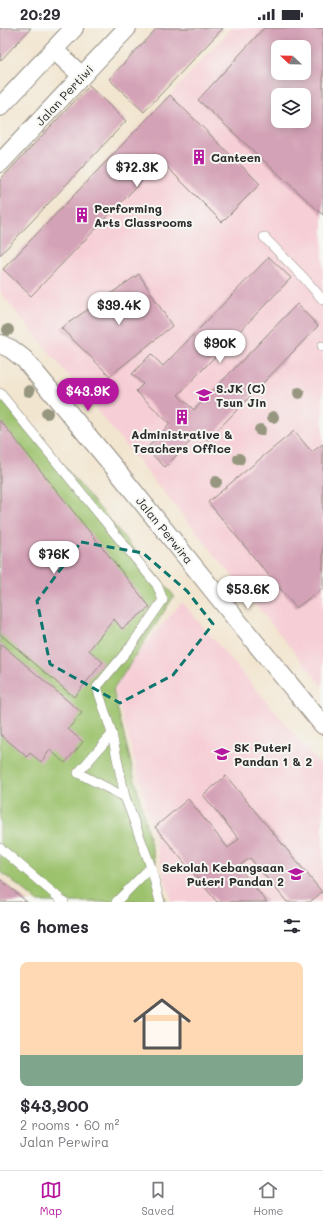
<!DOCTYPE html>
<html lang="en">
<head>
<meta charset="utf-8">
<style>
	body { margin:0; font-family:Mali,sans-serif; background:#f2f2f3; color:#2b2b33; height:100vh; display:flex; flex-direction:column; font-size:15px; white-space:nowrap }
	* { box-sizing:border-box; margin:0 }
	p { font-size:13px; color:#7c7c81 }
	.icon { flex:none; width:22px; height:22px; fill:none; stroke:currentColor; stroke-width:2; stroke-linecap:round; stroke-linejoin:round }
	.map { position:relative; height:874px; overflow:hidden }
	.panel { display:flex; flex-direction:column; background:#fff; flex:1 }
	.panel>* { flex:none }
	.needle { width:26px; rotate:292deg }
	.fabs { position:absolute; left:271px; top:12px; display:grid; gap:8px }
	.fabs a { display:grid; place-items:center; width:40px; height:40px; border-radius:8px; background:#fff; box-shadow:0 2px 10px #0003; font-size:20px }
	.price { position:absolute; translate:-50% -34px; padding:0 9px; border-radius:14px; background:#fff; color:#222; font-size:13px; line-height:26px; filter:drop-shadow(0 1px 2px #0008) }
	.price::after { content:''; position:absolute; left:50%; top:24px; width:12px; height:9px; margin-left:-6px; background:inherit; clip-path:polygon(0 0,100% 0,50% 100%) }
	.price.active { background:#b5179e; color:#fff }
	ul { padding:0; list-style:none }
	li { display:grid; align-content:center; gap:8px; height:212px; padding:0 20px }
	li+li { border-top:1px solid #e1e1e2 }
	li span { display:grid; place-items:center; height:124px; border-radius:8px; color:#555 }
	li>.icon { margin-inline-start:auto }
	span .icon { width:72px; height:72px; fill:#fffc; stroke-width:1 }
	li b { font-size:17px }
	h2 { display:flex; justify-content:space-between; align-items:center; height:48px; padding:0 20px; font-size:17px }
	.status { display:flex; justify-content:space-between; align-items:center; height:28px; padding:0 20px; background:#fff; direction:ltr }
	.status svg { height:11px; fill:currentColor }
	.tabs { display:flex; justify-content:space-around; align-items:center; height:56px; border-top:1px solid #e1e1e2; background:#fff; font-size:11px; color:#7c7c81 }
	.tabs a { display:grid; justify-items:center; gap:2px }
	.tabs .active { color:#b5179e }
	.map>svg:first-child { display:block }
</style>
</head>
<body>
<div class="status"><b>20:29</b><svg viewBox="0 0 49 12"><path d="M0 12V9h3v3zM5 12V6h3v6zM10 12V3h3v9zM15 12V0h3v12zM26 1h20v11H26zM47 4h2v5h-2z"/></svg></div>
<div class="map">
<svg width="323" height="874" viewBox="0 0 323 874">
	<rect width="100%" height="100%" fill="#f6f6f2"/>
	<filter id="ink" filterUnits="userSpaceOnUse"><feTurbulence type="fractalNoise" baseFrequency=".025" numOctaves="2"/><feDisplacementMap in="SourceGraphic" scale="8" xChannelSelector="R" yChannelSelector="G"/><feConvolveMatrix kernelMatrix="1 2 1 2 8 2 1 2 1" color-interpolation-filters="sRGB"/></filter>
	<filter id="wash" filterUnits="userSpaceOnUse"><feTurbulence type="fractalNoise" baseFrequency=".012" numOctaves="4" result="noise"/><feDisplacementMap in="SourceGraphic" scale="16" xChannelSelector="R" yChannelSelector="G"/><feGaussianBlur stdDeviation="0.9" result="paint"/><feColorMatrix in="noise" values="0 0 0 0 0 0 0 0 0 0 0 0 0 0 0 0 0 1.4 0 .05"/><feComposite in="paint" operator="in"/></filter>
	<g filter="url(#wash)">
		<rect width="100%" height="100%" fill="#f2e5cf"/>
		<g fill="#f6cfd6" fill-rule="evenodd">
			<path d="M232,0H323V659L0,264V244L170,67ZM278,19H304V45H278ZM278,67H304V93H278Z"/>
			<path d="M182,574L323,740V874H171L129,711L112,655Z"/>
		</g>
		<path fill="#9cc26d" stroke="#64764c" d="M0,363L174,568L113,662L165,874H38L0,843Z"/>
		<g id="blocks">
			<g fill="#d4a2b6" fill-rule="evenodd">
				<path d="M0,0H31L0,33Z"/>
				<path d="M157,0H223L144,84L109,51Z"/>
				<path d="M264,0H323V187L198,72ZM278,19H304V45H278ZM278,67H304V93H278Z"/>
				<path d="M89,58L126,93L0,227V152Z"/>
				<path d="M170,67L260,156L222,194L161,133L31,268L3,241Z"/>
				<path d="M269,229L291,250L178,367L194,382L297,276L318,298L208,412L200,404L165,439L146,421L170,396L136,363L143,356L132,346L151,326L163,338Z"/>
				<path d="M139,246L172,298L110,348L61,300Z"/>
				<path d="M0,392L150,579L122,601L114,591L89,622L103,634L74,669L0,606Z"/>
				<path d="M294,403L312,424L323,416V560L296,580L208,474Z"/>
				<path d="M0,615L82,685L68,701L83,714L65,735L50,722L41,734L30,725L27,729L0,706Z"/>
				<path d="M226,748L322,864L310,874H287L250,830L238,839L267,874H217L155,799L188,771L228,820L239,811L203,767Z"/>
				<path d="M0,851L27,874H0Z"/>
			</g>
		</g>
	</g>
	<g filter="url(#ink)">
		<use href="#blocks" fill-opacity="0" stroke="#8e887d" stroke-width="1"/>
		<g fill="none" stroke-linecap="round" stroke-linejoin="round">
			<defs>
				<g id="service">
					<path d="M264,209L304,250L323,272"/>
					<path d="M322,318L323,319"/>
					<path d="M0,365L157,557L163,572L131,618L97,659L112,706L125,769L151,839L160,874"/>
					<path d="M112,706L78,745L125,769"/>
					<path d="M0,820L64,874"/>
					<path d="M116,874L151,839"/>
				</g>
				<g id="minor">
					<path d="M54,22L82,48"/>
					<path d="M0,79L74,0"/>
					<path d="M0,135L127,0"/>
					<path d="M0,316L11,321L24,331L118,444L244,601L323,697"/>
				</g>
			</defs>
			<use href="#service" stroke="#8e887d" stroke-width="10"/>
			<use href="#minor" stroke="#8e887d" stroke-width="20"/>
			<use href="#service" stroke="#fff" stroke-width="9"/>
			<use href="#minor" stroke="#fff" stroke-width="18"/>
		</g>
		<g fill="#979780">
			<circle cx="8" cy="302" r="6"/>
			<circle cx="29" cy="363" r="6"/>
			<circle cx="299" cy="365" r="6"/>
			<circle cx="47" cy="385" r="6"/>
			<circle cx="273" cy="389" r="6"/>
			<circle cx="260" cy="402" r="6"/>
			<circle cx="239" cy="431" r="6"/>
			<circle cx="216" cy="454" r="6"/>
		</g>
	</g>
	<path fill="none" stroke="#0f766e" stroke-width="3" stroke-dasharray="8 5" stroke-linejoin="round" d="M81,514L143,525L187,563L213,596L173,647L120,675L50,636L37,573Z"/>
	<defs>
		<symbol id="building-bare" viewBox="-9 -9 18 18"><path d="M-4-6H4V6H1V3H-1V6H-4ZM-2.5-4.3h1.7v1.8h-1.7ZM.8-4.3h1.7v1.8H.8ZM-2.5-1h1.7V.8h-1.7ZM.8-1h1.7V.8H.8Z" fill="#b5179e" stroke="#f6f6f2" stroke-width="2.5" paint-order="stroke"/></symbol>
		<symbol id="school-bare" viewBox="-9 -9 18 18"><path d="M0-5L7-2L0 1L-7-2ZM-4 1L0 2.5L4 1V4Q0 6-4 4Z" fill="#b5179e" stroke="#f6f6f2" stroke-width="2.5" paint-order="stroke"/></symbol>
	</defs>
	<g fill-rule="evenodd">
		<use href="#building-bare" x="188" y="118" width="22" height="22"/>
		<use href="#building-bare" x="71" y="176" width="22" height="22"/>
		<use href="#school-bare" x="193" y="356" width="22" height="22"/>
		<use href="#building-bare" x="171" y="378" width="22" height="22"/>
		<use href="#school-bare" x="211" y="715" width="22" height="22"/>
		<use href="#school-bare" x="285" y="835" width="22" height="22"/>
	</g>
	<g text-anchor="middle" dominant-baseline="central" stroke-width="4" stroke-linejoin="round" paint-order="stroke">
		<g font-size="12" fill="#2b2b2b" stroke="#f6f6f2">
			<text transform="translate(64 67) rotate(-47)">Jalan Pertiwi</text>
			<text transform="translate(165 502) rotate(51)">Jalan Perwira</text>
		</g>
		<g font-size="12" font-weight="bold" fill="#2b2b2b" stroke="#f6f6f2" text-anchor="start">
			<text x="211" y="129">Canteen</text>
			<text x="94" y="180">Performing<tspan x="94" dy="14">Arts Classrooms</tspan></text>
			<text x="216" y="360">S.JK (C)<tspan x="216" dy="14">Tsun Jin</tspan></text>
			<text x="182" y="406" text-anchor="middle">Administrative &amp;<tspan x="182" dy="14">Teachers Office</tspan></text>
			<text x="234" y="719">SK Puteri<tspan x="234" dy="14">Pandan 1 &amp; 2</tspan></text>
			<text x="284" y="839" text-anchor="end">Sekolah Kebangsaan<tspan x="284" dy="14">Puteri Pandan 2</tspan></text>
		</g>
	</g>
</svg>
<div class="fabs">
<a><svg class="needle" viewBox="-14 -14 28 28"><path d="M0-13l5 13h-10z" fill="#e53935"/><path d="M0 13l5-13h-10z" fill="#7c7c81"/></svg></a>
<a><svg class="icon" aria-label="layers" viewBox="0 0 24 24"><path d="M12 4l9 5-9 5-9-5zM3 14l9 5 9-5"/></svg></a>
</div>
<b class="price" style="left:137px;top:160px">$72.3K</b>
<b class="price" style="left:119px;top:298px">$39.4K</b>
<b class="price" style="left:220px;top:336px">$90K</b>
<b class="price active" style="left:88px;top:384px">$43.9K</b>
<b class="price" style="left:54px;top:547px">$76K</b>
<b class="price" style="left:248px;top:582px">$53.6K</b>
</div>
<section class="panel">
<h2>6 homes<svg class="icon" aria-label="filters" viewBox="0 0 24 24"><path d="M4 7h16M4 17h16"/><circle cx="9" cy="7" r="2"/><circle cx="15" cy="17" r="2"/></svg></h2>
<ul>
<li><span style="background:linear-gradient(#ffd9b3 75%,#7fa58c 0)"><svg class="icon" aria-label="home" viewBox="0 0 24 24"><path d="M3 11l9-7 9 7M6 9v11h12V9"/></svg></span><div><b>$43,900</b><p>2 rooms · 60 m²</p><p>Jalan Perwira</p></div></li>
</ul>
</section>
<nav class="tabs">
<a class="active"><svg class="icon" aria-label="map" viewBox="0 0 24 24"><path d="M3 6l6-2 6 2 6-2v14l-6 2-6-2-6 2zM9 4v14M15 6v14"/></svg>Map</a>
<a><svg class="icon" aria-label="saved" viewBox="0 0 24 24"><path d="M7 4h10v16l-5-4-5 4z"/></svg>Saved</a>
<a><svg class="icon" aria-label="home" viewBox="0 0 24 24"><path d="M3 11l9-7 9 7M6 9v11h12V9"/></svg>Home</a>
</nav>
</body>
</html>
